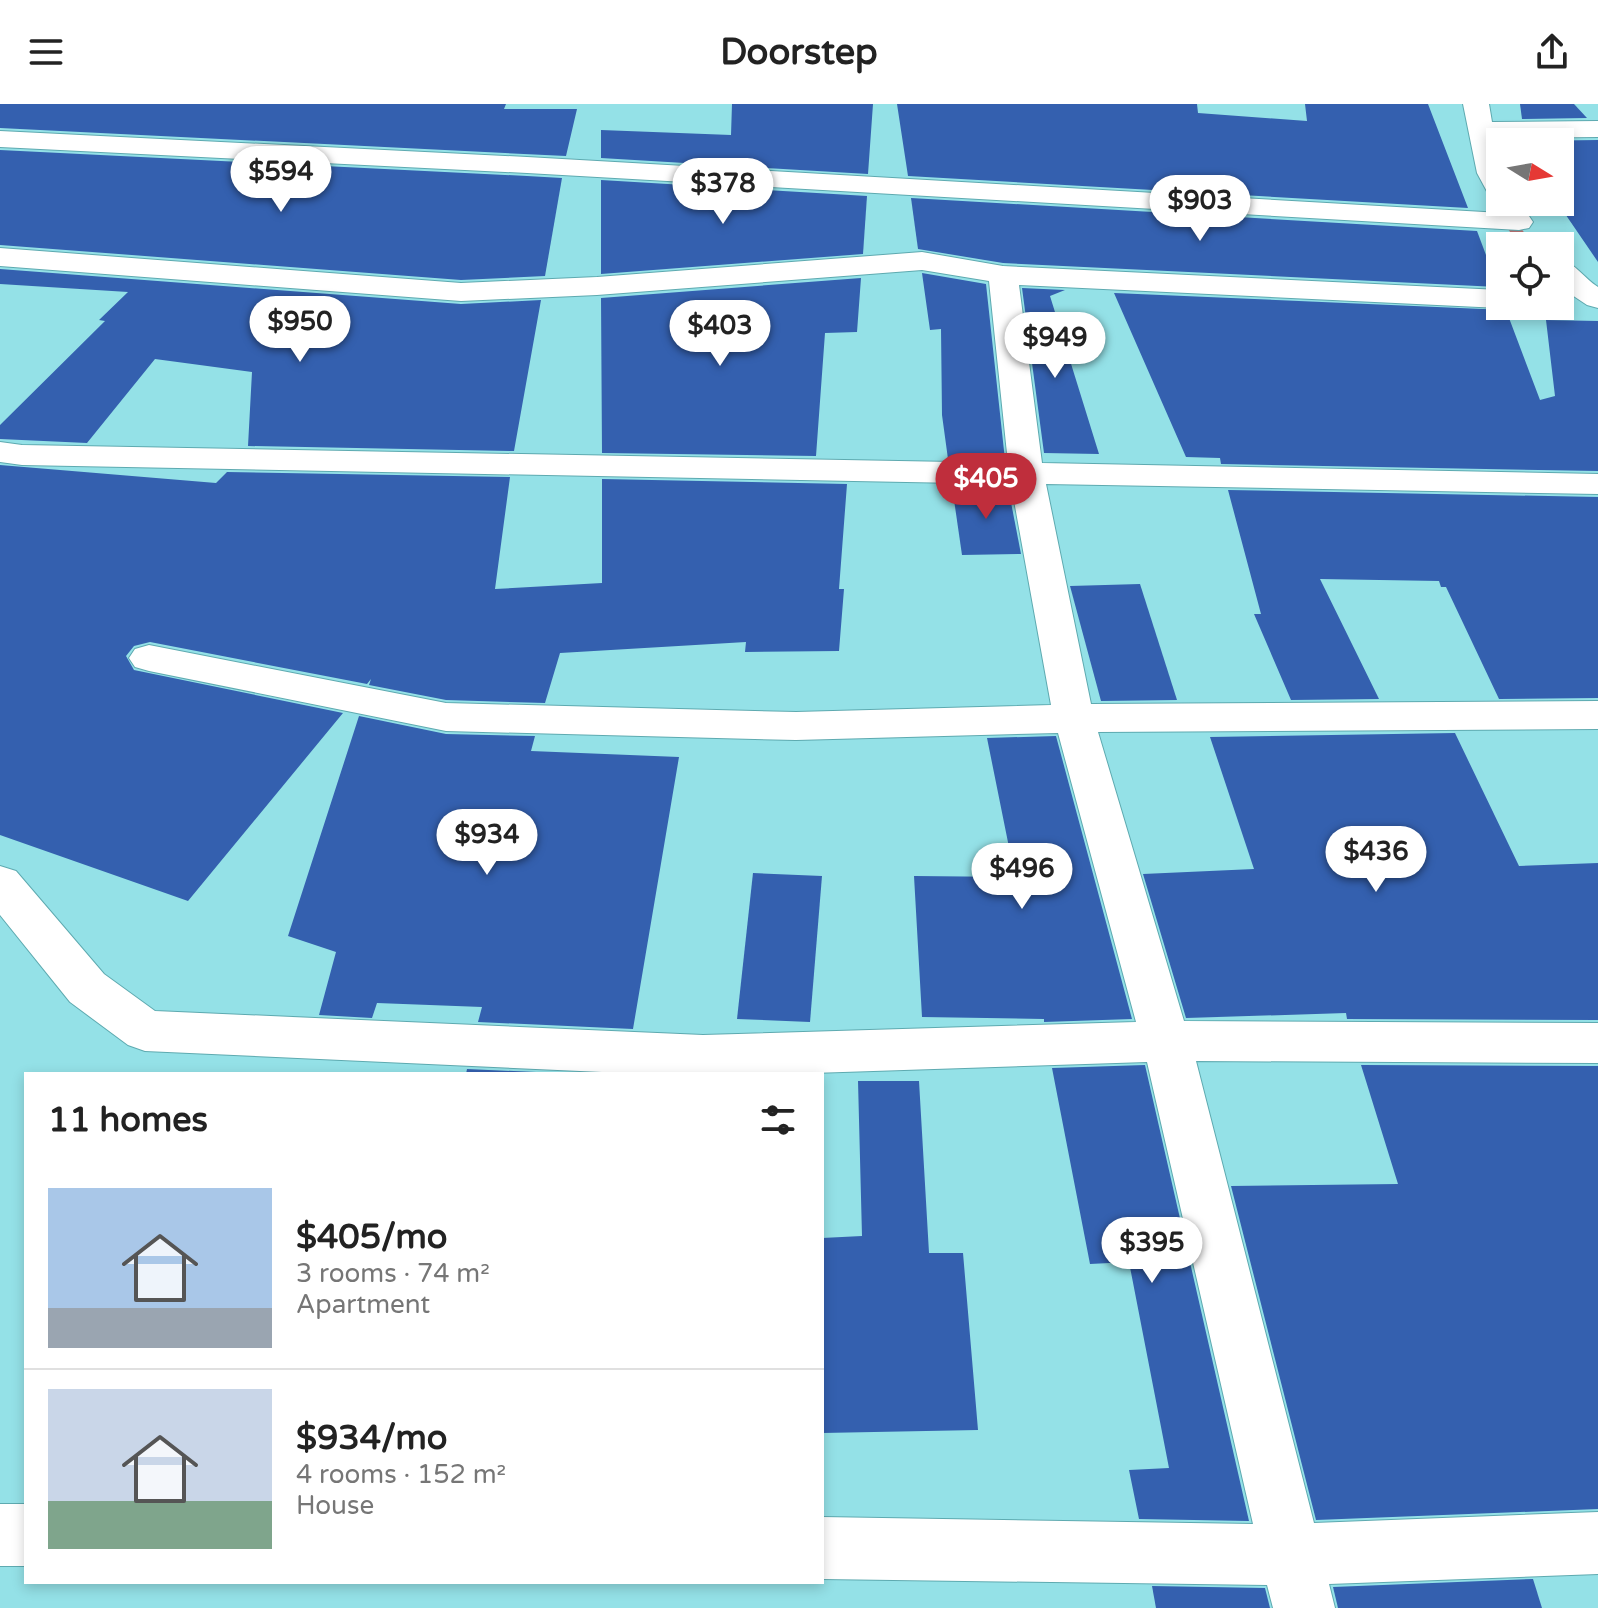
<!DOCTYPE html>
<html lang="en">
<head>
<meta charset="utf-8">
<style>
	body { margin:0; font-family:"Varela Round",sans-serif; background:#f2f2f2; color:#222; height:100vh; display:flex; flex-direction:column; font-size:30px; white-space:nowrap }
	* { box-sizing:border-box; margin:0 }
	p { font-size:26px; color:#767676 }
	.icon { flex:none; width:44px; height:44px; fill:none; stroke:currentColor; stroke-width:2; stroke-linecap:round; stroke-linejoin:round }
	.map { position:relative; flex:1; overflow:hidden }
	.drawer { position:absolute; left:24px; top:968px; width:800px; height:512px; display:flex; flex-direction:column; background:#fff; border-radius:0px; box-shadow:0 4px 12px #0003 }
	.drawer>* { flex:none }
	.needle { width:52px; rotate:101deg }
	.fabs { position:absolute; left:1486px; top:24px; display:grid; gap:16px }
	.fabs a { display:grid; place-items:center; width:88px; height:88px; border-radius:0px; background:#fff; box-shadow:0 4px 12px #0003; font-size:40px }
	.price { position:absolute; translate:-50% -68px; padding:0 18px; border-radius:28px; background:#fff; color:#222; font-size:26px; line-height:52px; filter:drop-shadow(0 2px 4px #0008) }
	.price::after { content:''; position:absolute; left:50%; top:48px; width:24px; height:18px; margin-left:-12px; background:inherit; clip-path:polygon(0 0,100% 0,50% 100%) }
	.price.active { background:#bf2e3c; color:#fff }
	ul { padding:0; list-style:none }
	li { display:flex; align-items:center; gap:24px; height:200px; padding:0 24px }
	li+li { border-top:2px solid #e0e0e0 }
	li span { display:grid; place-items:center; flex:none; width:224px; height:160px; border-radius:0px; color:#555 }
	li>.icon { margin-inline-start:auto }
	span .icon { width:96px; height:96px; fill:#fffc; stroke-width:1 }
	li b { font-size:34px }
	h2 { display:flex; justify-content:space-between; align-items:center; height:96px; padding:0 24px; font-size:34px }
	header { display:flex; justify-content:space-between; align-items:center; height:104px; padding:0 24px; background:#fff; font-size:36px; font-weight:700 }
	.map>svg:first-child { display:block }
</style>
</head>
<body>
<header><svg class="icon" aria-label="menu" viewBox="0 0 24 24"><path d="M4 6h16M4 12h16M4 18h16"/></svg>Doorstep<svg class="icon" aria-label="share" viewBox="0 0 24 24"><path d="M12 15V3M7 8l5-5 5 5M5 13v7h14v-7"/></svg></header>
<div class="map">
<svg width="1598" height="1504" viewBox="0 0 1598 1504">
	<rect width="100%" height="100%" fill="#94e1e7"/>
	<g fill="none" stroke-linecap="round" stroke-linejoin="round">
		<g fill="#b77373" fill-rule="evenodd">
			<path d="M1489,63L1495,67L1500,98L1535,142H1521L1490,102L1483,67Z"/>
			<path d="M1560,177L1574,187V193H1564L1560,189Z"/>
		</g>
	</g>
	<g fill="#3460af">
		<path d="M0,0H506L504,5H577L566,52L0,24Z"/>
		<path d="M732,0H873L868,70L601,54V26L731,31Z"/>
		<path d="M897,0H1197L1198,9L1307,17L1305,0H1428L1468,104L908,72Z"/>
		<path d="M1520,0H1574L1587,14L1522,15Z"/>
		<path d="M1598,36V158L1557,98H1560V38L1525,37Z"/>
		<path d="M0,46L527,72L562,74L545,172L461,176L0,141Z"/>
		<path d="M601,76L867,92L863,150L601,170Z"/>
		<path d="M911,94L1477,127L1498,183L1003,159L918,145Z"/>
		<path d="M0,165L461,200L541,196L514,347L248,342L252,268L155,255L87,339L0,335V321L105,217L99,216L128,188L0,180Z"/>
		<path d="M922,169L986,180L1005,356L948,355L942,311L941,225L930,226Z"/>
		<path d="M861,174L857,228L825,229L816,352L602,349L601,194Z"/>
		<path d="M1022,184L1065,186L1050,192L1099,350L1044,349Z"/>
		<path d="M1114,189L1506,206L1540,296L1555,292L1546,216L1598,217V367L1221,360L1220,354L1186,353Z"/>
		<path d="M0,361L216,379L227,368L510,373L495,485L602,479V375L847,380L839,485H844L839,547L745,548L746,538L560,549L545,599L446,596L369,581L371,575L367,580L150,538L134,542L126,552L134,566L343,609L188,797L0,731Z"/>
		<path d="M952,382L1008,383L1021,450L962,451Z"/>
		<path d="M1228,386L1598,393V594L1499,595L1446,483H1441L1439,477L1320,475L1379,595L1291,596L1254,510H1261Z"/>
		<path d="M1140,480L1177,596L1101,597L1070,482Z"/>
		<path d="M359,612L446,630L535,632L531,647L679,653L633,925L478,918L482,903L377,899L372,914L319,911L336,848L288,832Z"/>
		<path d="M1455,629L1519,762L1598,759V916L1347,915L1346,909L1186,914L1143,770L1254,765L1210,633Z"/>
		<path d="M1056,632L1132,915L1044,918V915L922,913L914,772L1015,773L987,634Z"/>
		<path d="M753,769L822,772L810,918L737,915Z"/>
		<path d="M1145,961L1249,1417L1139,1415L1129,1366L1169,1364L1129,1158L1090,1160L1052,964Z"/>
		<path d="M1361,961L1598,962V1405L1316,1416L1231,1082L1398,1080Z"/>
		<path d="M467,965L581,970H466Z"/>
		<path d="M858,977H919L929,1149H963L978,1326L822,1329V1134L862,1132Z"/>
		<path d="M1533,1475L1542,1504H1338L1333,1483Z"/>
		<path d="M1152,1482L1265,1484L1270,1504H1156Z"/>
	</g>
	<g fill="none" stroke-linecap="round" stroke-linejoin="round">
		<defs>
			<g id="minor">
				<path d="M1463,0H1489L1492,18L1598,17V33L1496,34L1500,53V95L1490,93L1477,69Z"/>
				<path d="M0,27L527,53L1519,110L1529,112L1533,118L1529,124L1519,126L527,69L0,43Z"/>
				<path d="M0,144L461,179L597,173L922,148L1003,162L1500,186V202H1508L1500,204L1019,181L1042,359L1598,370V390L1046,380L1091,600L1598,597V625L1098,628L1184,917L1598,919V959L1196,957L1314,1419L1598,1408V1470L1329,1480L1335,1504H1273L1267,1481L822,1475V1413L1253,1420L1147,958L782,970H646L145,947L128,941L70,898L0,811V762L16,767L104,870L155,907L703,931L1136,918L1058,629L796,636L446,627L149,567L135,563L129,554L135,545L149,541L446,599L796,608L1051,601L1011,380L22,361L0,358V338L22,341L1008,359L989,177L922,166L597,191L461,197L0,162Z"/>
				<path d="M1560,155C1575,159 1584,174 1598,183V204L1587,201L1560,183Z"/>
				<rect x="0" y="1400" width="26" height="62"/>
			</g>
		</defs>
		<use href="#minor" stroke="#5eaab0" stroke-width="2"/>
		<use href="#minor" fill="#fff" fill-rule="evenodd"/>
	</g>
</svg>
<div class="fabs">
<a><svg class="needle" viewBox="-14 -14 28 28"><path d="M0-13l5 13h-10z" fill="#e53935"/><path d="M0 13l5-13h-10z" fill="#767676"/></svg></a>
<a><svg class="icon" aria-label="locate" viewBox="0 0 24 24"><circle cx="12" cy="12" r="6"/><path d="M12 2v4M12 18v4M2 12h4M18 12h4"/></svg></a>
</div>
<b class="price" style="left:281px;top:110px">$594</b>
<b class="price" style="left:723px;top:122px">$378</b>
<b class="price" style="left:1200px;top:139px">$903</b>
<b class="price" style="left:300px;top:260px">$950</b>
<b class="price" style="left:720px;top:264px">$403</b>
<b class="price" style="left:1055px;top:276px">$949</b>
<b class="price active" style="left:986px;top:417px">$405</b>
<b class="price" style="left:487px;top:773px">$934</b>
<b class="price" style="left:1376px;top:790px">$436</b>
<b class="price" style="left:1022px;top:807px">$496</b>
<b class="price" style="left:1152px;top:1181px">$395</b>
<section class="drawer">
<h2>11 homes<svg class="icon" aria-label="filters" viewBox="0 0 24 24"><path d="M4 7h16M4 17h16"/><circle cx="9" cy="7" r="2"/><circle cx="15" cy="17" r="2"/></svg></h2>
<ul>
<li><span style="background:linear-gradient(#a9c7e8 75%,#9aa5b1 0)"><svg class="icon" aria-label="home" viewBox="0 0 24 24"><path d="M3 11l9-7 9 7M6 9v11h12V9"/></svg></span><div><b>$405/mo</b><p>3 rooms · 74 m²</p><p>Apartment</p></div></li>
<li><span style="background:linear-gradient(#c9d6e8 70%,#7fa58c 0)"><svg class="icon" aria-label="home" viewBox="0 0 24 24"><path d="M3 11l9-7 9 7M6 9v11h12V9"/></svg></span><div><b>$934/mo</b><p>4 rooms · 152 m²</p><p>House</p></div></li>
</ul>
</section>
</div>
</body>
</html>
